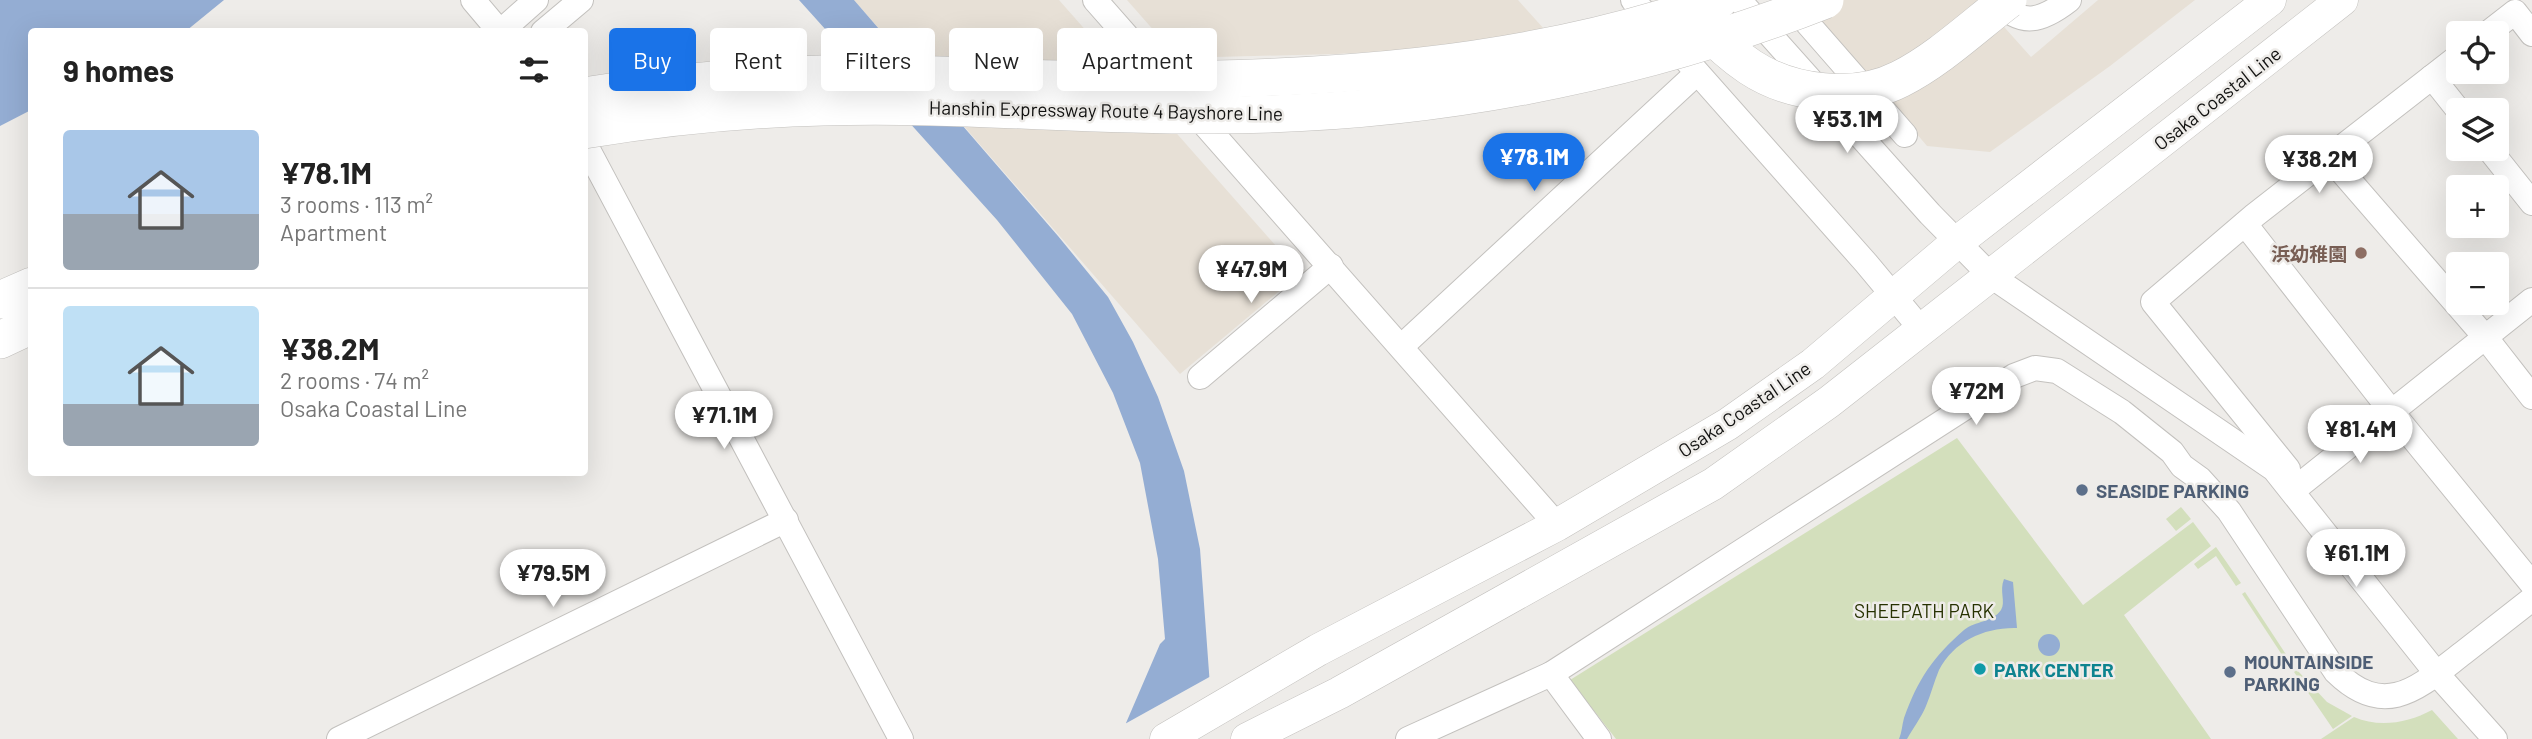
<!DOCTYPE html>
<html lang="en">
<head>
<meta charset="utf-8">
<style>
	body { margin:0; font-family:Barlow,"Noto Sans JP",sans-serif; background:#f2f2f2; color:#222; height:100vh; display:flex; flex-direction:column; font-size:26px; white-space:nowrap }
	* { box-sizing:border-box; margin:0 }
	p { font-size:23px; color:#767676 }
	.icon { flex:none; width:38px; height:38px; fill:none; stroke:currentColor; stroke-width:2; stroke-linecap:round; stroke-linejoin:round }
	.map { position:relative; flex:1; overflow:hidden }
	.details { position:absolute; left:28px; top:28px; width:560px; height:448px; display:flex; flex-direction:column; background:#fff; border-radius:7px; box-shadow:0 7px 28px #0002 }
	.details>* { flex:none }
	.top-card { position:absolute; left:609px; top:28px; width:665px; height:63px; display:flex; gap:14px }
	.buttons { position:absolute; left:2446px; top:21px; display:grid; gap:14px }
	.buttons a { display:grid; place-items:center; width:63px; height:63px; border-radius:7px; background:#fff; box-shadow:0 7px 28px #0002; font-size:35px }
	.price { position:absolute; translate:-50% -60px; padding:0 16px; border-radius:24px; background:#fff; color:#222; font-size:23px; line-height:46px; filter:drop-shadow(0 2px 4px #0008) }
	.price::after { content:''; position:absolute; left:50%; top:42px; width:21px; height:16px; margin-left:-10px; background:inherit; clip-path:polygon(0 0,100% 0,50% 100%) }
	.price.on { background:#1a73e8; color:#fff }
	ul { padding:0; list-style:none }
	li { display:flex; align-items:center; gap:21px; height:175px; padding:0 35px }
	li+li { border-top:2px solid #e0e0e0 }
	li span { display:grid; place-items:center; flex:none; width:196px; height:140px; border-radius:7px; color:#555 }
	li>.icon { margin-inline-start:auto }
	span .icon { width:84px; height:84px; fill:#fffc; stroke-width:1 }
	li b { font-size:30px }
	h2 { display:flex; justify-content:space-between; align-items:center; height:84px; padding:0 35px; font-size:30px }
	.chip { padding:0 24px; border-radius:7px; background:#fff; box-shadow:0 7px 28px #0002; font-size:24px; line-height:63px }
	.chip.on { background:#1a73e8; color:#fff }
	.map>svg:first-child { display:block }
</style>
</head>
<body>
<div class="map">
<svg width="2532" height="739" viewBox="0 0 2532 739">
	<rect width="100%" height="100%" fill="#eeece9"/>
	<g fill="#e7e0d6">
		<path d="M854,0H1059L1284,255V287L1180,374Z"/>
		<path d="M1127,0H1518L1545,30L1465,47L1336,54L1178,58Z"/>
		<path d="M1804,0H1980L2031,57L2098,0H2195L2110,66L1990,152L1927,146Z"/>
	</g>
	<g fill="#d3dfbc">
		<path d="M1957,438L2083,605L2193,522L2211,546L2124,615L2211,739H1616L1570,680Z"/>
		<path d="M2181,507L2191,519L2176,531L2166,519Z"/>
		<path d="M2216,547L2241,583L2236,586L2216,556L2198,569L2194,564Z"/>
		<path d="M2245,592L2291,662L2288,664L2242,594Z"/>
		<path d="M2297,670L2327,702L2352,716L2333,729L2294,672Z"/>
		<path d="M2432,710L2458,739H2321L2354,717C2379,728 2408,723 2432,710Z"/>
	</g>
	<g fill="#94add3">
		<path d="M0,0H224L186,31L32,32L31,110L0,126Z"/>
		<path d="M799,0H854L1058,236L1108,297L1133,342L1158,397L1184,471L1200,549L1210,686L1134,739L1126,723L1160,644L1165,639L1158,559L1140,463L1113,393L1072,314L997,220Z"/>
		<path d="M2004,579L2013,582L2017,628C1985,627 1954,641 1939,670C1934,682 1931,694 1926,706C1921,718 1913,728 1907,739H1899C1902,732 1902,725 1904,718C1918,679 1933,657 1964,630C1975,621 1993,622 2001,610C2006,602 1999,591 2004,579Z"/>
		<circle cx="2049" cy="645" r="11"/>
	</g>
	<path fill="#eeece9" d="M1213,675L1214,686L1200,739H1130L1123,725Z"/>
	<g fill="none" stroke-linecap="round" stroke-linejoin="round">
		<defs>
			<g id="minor">
				<path d="M473,0L500,32"/>
				<path d="M1095,0L1557,525"/>
				<path d="M1633,0L1866,263L1921,329"/>
				<path d="M1739,0L1930,214L1991,276L2274,469L2437,674L2495,739"/>
				<path d="M1997,0C2021,28 2042,21 2069,0"/>
				<path d="M1788,1L1905,135"/>
				<path d="M500,32L536,0"/>
				<path d="M543,32L581,0"/>
				<path d="M2488,33L2515,12L2532,34"/>
				<path d="M2432,77L2459,111"/>
				<path d="M584,142L901,739"/>
				<path d="M2489,149L2532,203"/>
				<path d="M2330,158L2486,338L2532,397"/>
				<path d="M2245,224L2391,411L2532,584"/>
				<path d="M1402,346L1697,73"/>
				<path d="M1200,377L1331,266"/>
				<path d="M2288,469L2153,302L2255,215L2459,56"/>
				<path d="M2301,484L2532,300"/>
				<path d="M1551,674L1599,739"/>
				<path d="M339,739L786,520"/>
				<path d="M1408,739L1551,674L2014,376L2035,368L2057,371L2122,412L2172,452L2182,466L2200,479L2229,511L2336,672C2386,721 2420,686 2463,653C2486,635 2509,617 2532,599"/>
			</g>
			<g id="major">
				<path d="M1166,739L1318,650L1557,525L1728,424L1813,364L1956,243L2270,0"/>
				<path d="M1247,739L1339,693L1713,484L1829,402L2342,0"/>
			</g>
			<g id="highway">
				<path d="M0,300L32,286"/>
				<path d="M0,340L32,325"/>
			</g>
		</defs>
		<use href="#minor" stroke="#c3c1be" stroke-width="26"/>
		<use href="#major" stroke="#c3c1be" stroke-width="33"/>
		<use href="#highway" stroke="#c3c1be" stroke-width="38"/>
		<use href="#minor" stroke="#fff" stroke-width="24"/>
		<use href="#major" stroke="#fff" stroke-width="32"/>
		<use href="#highway" stroke="#fff" stroke-width="37"/>
		<defs>
			<g id="highway-bridge">
				<path d="M1701,24C1716,40 1732,55 1750,67C1791,94 1855,102 1900,79C1938,60 1974,26 2008,0"/>
				<path d="M584,96C662,83 740,76 819,74C917,71 1015,80 1112,80C1318,81 1523,69 1719,0"/>
				<path d="M584,130C664,117 743,109 823,107C953,103 1084,116 1214,115C1421,115 1632,76 1825,0"/>
			</g>
		</defs>
		<use href="#highway-bridge" stroke="#c3c1be" stroke-width="38" stroke-linecap="butt"/>
		<use href="#highway-bridge" stroke="#fff" stroke-width="37"/>
	</g>
	<circle fill="#8d6e63" stroke="#eeece9" stroke-width="2.5" cx="2361" cy="253" r="7"/>
	<g fill="#5c6f8a" stroke="#eeece9" stroke-width="2.5">
		<circle cx="2082" cy="490" r="7"/>
		<circle cx="2230" cy="672" r="7"/>
	</g>
	<circle fill="#0f9aa8" stroke="#eeece9" stroke-width="2.5" cx="1980" cy="669" r="7"/>
	<g text-anchor="middle" dominant-baseline="central" stroke-width="5" stroke-linejoin="round" paint-order="stroke">
		<g font-size="19" fill="#121211" stroke="#eeece9">
			<text transform="translate(2217 98) rotate(-38)">Osaka Coastal Line</text>
			<text transform="translate(1106 110) rotate(1)">Hanshin Expressway Route 4 Bayshore Line</text>
			<text transform="translate(1744 409) rotate(-34)">Osaka Coastal Line</text>
		</g>
		<g font-size="19" font-weight="bold" fill="#785e54" stroke="#eeece9" text-anchor="end">
			<text x="2347" y="253">浜幼稚園</text>
		</g>
		<g font-size="19" font-weight="bold" fill="#4e5e75" stroke="#eeece9" text-anchor="start">
			<text x="2096" y="490">SEASIDE PARKING</text>
			<text x="2244" y="661">MOUNTAINSIDE<tspan x="2244" dy="22">PARKING</tspan></text>
		</g>
		<g font-size="19" fill="#263100" stroke="#eeece9">
			<text x="1924" y="610">SHEEPATH PARK</text>
		</g>
		<g font-size="19" font-weight="bold" fill="#0d838f" stroke="#eeece9" text-anchor="start">
			<text x="1994" y="669">PARK CENTER</text>
		</g>
	</g>
</svg>
<div class="buttons">
<a><svg class="icon" aria-label="locate" viewBox="0 0 24 24"><circle cx="12" cy="12" r="6"/><path d="M12 2v4M12 18v4M2 12h4M18 12h4"/></svg></a>
<a><svg class="icon" aria-label="layers" viewBox="0 0 24 24"><path d="M12 4l9 5-9 5-9-5zM3 14l9 5 9-5"/></svg></a>
<a>+</a>
<a>−</a>
</div>
<b class="price" style="left:1847px;top:155px">¥53.1M</b>
<b class="price on" style="left:1534px;top:193px">¥78.1M</b>
<b class="price" style="left:2319px;top:195px">¥38.2M</b>
<b class="price" style="left:1251px;top:305px">¥47.9M</b>
<b class="price" style="left:1976px;top:427px">¥72M</b>
<b class="price" style="left:724px;top:451px">¥71.1M</b>
<b class="price" style="left:2360px;top:465px">¥81.4M</b>
<b class="price" style="left:2356px;top:589px">¥61.1M</b>
<b class="price" style="left:553px;top:609px">¥79.5M</b>
<div class="top-card">
<a class="chip on">Buy</a>
<a class="chip">Rent</a>
<a class="chip">Filters</a>
<a class="chip">New</a>
<a class="chip">Apartment</a>
</div>
<section class="details">
<h2>9 homes<svg class="icon" aria-label="filters" viewBox="0 0 24 24"><path d="M4 7h16M4 17h16"/><circle cx="9" cy="7" r="2"/><circle cx="15" cy="17" r="2"/></svg></h2>
<ul>
<li><span style="background:linear-gradient(#a9c7e8 60%,#9aa5b1 0)"><svg class="icon" aria-label="home" viewBox="0 0 24 24"><path d="M3 11l9-7 9 7M6 9v11h12V9"/></svg></span><div><b>¥78.1M</b><p>3 rooms · 113 m²</p><p>Apartment</p></div></li>
<li><span style="background:linear-gradient(#bfe0f5 70%,#9aa5b1 0)"><svg class="icon" aria-label="home" viewBox="0 0 24 24"><path d="M3 11l9-7 9 7M6 9v11h12V9"/></svg></span><div><b>¥38.2M</b><p>2 rooms · 74 m²</p><p>Osaka Coastal Line</p></div></li>
</ul>
</section>
</div>
</body>
</html>
